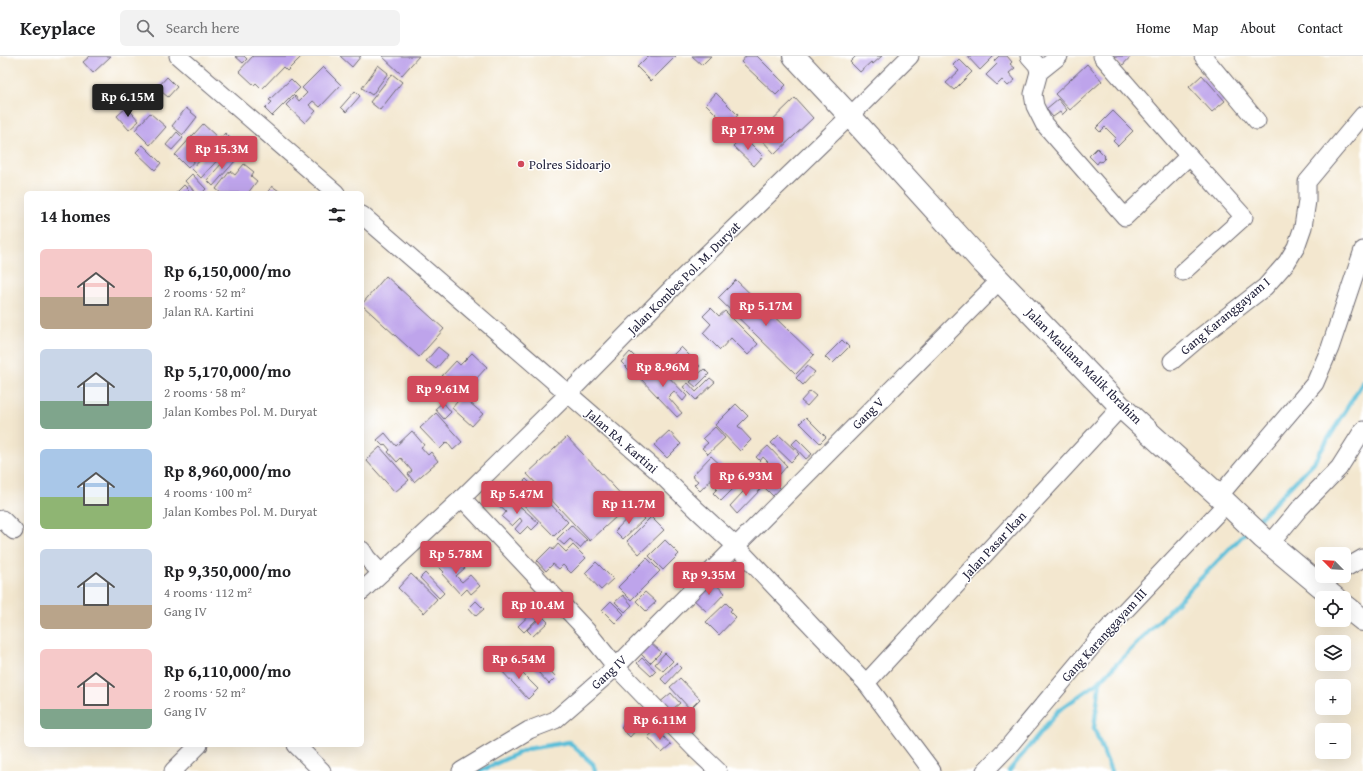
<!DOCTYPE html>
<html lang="en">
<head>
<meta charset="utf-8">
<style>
	body { margin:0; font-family:"Gentium Book Plus",serif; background:#f2f2f2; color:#202124; height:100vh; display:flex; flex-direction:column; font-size:15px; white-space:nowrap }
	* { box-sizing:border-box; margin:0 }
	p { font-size:13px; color:#757577 }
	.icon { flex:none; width:22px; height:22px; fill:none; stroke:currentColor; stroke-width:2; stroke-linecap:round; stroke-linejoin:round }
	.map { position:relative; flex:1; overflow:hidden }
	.details { position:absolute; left:24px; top:135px; width:340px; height:556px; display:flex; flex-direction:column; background:#fff; border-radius:6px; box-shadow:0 4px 16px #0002 }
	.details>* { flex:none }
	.needle { width:26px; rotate:294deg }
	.buttons { position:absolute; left:1315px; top:491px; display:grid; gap:8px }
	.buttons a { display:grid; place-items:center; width:36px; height:36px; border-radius:6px; background:#fff; box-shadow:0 4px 16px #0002; font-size:20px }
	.price { position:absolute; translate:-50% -34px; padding:0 9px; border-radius:4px; background:#d1495b; color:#fff; font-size:13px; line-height:26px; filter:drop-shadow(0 1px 2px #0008) }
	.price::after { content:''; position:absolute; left:50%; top:24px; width:12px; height:9px; margin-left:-6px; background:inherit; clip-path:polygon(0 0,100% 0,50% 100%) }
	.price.active { background:#222; color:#fff }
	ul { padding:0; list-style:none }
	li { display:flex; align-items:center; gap:12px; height:100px; padding:0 16px }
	li span { display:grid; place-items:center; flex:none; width:112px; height:80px; border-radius:6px; color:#555 }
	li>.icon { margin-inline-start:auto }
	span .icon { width:48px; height:48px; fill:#fffc; stroke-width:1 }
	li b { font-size:17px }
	h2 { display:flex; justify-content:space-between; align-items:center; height:48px; padding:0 16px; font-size:17px }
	header { display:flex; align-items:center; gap:24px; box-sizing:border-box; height:56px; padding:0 20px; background:#fff; border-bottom:1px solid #e0e0e0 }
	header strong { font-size:19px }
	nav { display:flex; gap:22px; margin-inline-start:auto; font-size:14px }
	.search { width:280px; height:36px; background:#f2f2f2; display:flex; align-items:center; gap:10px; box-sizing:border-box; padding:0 14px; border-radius:6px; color:#757577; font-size:15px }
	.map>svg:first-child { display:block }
</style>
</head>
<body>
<header>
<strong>Keyplace</strong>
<div class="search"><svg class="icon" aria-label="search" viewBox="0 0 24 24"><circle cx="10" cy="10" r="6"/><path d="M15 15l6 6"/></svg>Search here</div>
<nav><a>Home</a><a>Map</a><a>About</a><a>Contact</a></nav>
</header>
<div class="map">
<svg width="1363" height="715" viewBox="0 0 1363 715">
	<rect width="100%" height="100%" fill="#fff"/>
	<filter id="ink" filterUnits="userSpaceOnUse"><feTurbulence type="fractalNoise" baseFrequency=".025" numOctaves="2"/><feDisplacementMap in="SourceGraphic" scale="8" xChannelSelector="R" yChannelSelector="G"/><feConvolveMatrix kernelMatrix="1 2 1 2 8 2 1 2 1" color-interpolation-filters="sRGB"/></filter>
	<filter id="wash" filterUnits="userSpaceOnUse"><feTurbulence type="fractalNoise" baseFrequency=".012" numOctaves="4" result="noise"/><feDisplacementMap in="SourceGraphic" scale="16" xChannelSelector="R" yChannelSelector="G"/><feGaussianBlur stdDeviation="0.9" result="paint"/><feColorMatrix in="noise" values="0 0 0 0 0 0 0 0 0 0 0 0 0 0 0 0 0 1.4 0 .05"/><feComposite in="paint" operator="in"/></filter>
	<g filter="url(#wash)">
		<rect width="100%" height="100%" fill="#f3e7cf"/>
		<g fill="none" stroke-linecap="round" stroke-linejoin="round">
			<g stroke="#5abed8" stroke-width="4.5">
				<path d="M1256,466L1314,406L1363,326"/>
				<path d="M480,715L527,693L569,686L593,708L595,715"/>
				<path d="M1009,715L1058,655L1100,625"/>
				<path d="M1111,715L1094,672L1100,625L1248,474"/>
			</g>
		</g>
		<g id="blocks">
			<g fill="#bea4eb">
				<path d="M90,0H111L93,17L83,6Z"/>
				<path d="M235,0H244L247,3L243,7Z"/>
				<path d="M253,0H302L287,15L283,11L262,33L256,27L254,29L239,15Z"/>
				<path d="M340,0H361L352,11Z"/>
				<path d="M382,0H419L402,19Z"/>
				<path d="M648,0H676L651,25L637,11Z"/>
				<path d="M692,0H711L702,9Z"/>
				<path d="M746,0H757L786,29L776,39L741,6Z"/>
				<path d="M856,0H882L873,8L871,6L860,16L850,6Z"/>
				<path d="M967,0H994L980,14Z"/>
				<path d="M999,0H1007L1012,6L1010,8L1015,12L1009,17L1015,24L1008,30L1002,24L997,29L986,19L997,8L994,5Z"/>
				<path d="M1112,0H1131L1122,10Z"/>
				<path d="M959,3L972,16L954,34L946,27L959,15L953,9Z"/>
				<path d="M1087,8L1102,25L1070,54L1055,38Z"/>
				<path d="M378,9L388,17L372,39L362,32Z"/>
				<path d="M323,11L341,29L320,51L313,45L309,49L316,55L305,67L286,49L295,40L299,45L307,37L302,32Z"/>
				<path d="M392,18L402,26L380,54L370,46Z"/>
				<path d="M1202,19L1225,45L1212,56L1189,31Z"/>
				<path d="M167,21L177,31L168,41L157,32Z"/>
				<path d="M291,23L300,32L272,60L265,53L272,46L269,44Z"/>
				<path d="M355,35L360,40L346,56L341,51Z"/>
				<path d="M716,37L738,59L728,70L706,48Z"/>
				<path d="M795,42L813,62L775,98L757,79Z"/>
				<path d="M1058,43L1067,54L1062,59L1060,56L1053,61L1046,53Z"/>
				<path d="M127,51L139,65L129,74L117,60Z"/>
				<path d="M186,52L197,61L183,79L172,70Z"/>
				<path d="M1113,55L1133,75L1118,90L1113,85L1116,82L1105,71L1100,76L1096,72Z"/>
				<path d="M150,57L166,71L150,89L135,74Z"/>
				<path d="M203,68L216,80L188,112L175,99Z"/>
				<path d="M177,76L183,82L172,94L166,89Z"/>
				<path d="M225,77L234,86L201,122L192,113Z"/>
				<path d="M743,80L763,100L754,110L733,90Z"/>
				<path d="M143,89L161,107L155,114L136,96Z"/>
				<path d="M1097,92L1105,100L1104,101L1105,102L1101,106L1099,105L1097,108L1089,100Z"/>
				<path d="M230,98L236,104L213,130L207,124Z"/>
				<path d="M244,108L254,116L251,120L257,125L248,137H221L216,133L230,115L235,119Z"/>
				<path d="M192,118L206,133L202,137H196L185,125Z"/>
				<path d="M184,129L192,137H176Z"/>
				<path d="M272,130L282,137H267Z"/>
				<path d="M386,220L444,273L419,301L362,249V248Z"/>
				<path d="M736,224L814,299L796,318L718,242Z"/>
				<path d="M711,252L719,260L725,255L758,288L748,299L731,282L720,294L703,277L711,268L703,260Z"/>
				<path d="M842,284L849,291L832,308L825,301Z"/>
				<path d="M438,291L448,299L436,313L426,305Z"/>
				<path d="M681,291L700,310L687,323L668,304Z"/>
				<path d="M630,296L645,311L636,321L621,306Z"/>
				<path d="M472,297L487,311L462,338L442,320L456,305L460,309Z"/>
				<path d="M807,310L815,316L803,329L796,322Z"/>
				<path d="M660,312L687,340L683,345L674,335L668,341L682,357L677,361L639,321L647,313L653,319Z"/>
				<path d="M704,313L709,318L696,331L690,326Z"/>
				<path d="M710,322L715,326L696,344L683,331L688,327L696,336Z"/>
				<path d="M810,335L816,340L807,350L801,345Z"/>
				<path d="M462,340L483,358L472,370L452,352Z"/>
				<path d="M443,346L451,356L444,363L435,353Z"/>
				<path d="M736,348L748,360L738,370L751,384L740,395L715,369Z"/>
				<path d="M436,357L462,386L453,394L447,386L440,393L420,372Z"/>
				<path d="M806,361L826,381L820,387L800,367Z"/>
				<path d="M715,371L725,382L708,398L702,392L708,387L703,382Z"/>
				<path d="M412,375L424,389L421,391L428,399L431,396L438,405L414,426L408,418L412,415L401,402L397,406L388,396L390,394L385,388L383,390L377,384L385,377L396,390Z"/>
				<path d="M669,375L681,388L667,402L654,389Z"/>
				<path d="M779,379L799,398L791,406L771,387Z"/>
				<path d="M567,381L630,448L590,485L527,418Z"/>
				<path d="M797,383L812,398L806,403L792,388Z"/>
				<path d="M768,390L787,410L780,418L773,411L770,414L765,409L768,406L763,401L760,405L756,401Z"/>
				<path d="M380,391L409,424L395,436L366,404Z"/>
				<path d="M711,400L723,411L700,435L694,429L698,425L692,420Z"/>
				<path d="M731,412L743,423L721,445L713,437L717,433L713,429Z"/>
				<path d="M764,414L772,422L771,423L783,435L775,442L756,423Z"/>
				<path d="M526,423L568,466L554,480L512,437Z"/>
				<path d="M754,424L762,432L737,458L730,450Z"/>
				<path d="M502,440L512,449L515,446L539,467L532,474L528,470L520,478L515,473L522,465L520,462L512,470L502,461L506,456L496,447Z"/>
				<path d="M635,454L644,463L623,483L615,475Z"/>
				<path d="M651,461L664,474L639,498L627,485Z"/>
				<path d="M571,469L587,484L580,492L570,483L564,489L557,483Z"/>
				<path d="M665,484L679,498L663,514L649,500Z"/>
				<path d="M446,488L455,499L449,504L440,493Z"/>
				<path d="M558,488L566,496L573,489L586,502L571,517L563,509L559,513L553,508L546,515L537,505L551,491L553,494Z"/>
				<path d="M441,497L451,509L458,504L465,512L456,520L462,526L470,519L480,530L471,538L467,533L461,539L442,518L444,516L433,505Z"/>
				<path d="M647,502L660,515L631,544L618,531Z"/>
				<path d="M596,506L613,523L601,534L585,517Z"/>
				<path d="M425,517L444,537L439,542L420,522Z"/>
				<path d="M411,518L437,543L424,557L398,532Z"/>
				<path d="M711,524L725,537L707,556L693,543Z"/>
				<path d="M645,536L656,546L646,555L636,545Z"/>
				<path d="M623,539L632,549L625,556L615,546Z"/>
				<path d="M476,545L484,553L476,560L469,552Z"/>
				<path d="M611,545L624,558L615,567L602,554Z"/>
				<path d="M726,547L732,553L730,555L736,561L719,579L706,566Z"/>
				<path d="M538,551L543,557L524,576L518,570Z"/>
				<path d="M542,560L548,566L533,580L527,574Z"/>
				<path d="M648,584L661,596L650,607L638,595Z"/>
				<path d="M532,595L556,621L549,628L525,602Z"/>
				<path d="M665,597L673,605L663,615L655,608Z"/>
				<path d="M642,602L656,615L651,620L637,607Z"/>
				<path d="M509,604L538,633L528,643L500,613Z"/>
				<path d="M676,607L681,612L666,628L661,623Z"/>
				<path d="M680,622L700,643L690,653L670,631Z"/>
				<path d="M671,637L680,647L667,658L658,648Z"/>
				<path d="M628,664L637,673L630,681L621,672Z"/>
				<path d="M657,673L671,689L662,697L648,681Z"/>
			</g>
		</g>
	</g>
	<g filter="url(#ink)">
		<use href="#blocks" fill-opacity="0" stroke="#6b676f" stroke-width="1"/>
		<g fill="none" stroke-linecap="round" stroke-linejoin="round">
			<defs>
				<g id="street">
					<path d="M178,0L336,137"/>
					<path d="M1029,0L1037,9L1039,16"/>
					<path d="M1059,0L1039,16L1033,38L1035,50L1044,68L1125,161L1189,100"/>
					<path d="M1102,0L1189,100L1244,161L1183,216"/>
					<path d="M1203,0L1257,65"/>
					<path d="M362,159L654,412L698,455L736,490L866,627L932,715"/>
					<path d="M1172,305L1199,282L1265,231L1287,206L1296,191L1303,171L1307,145V126L1363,59"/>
					<path d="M1219,440L1315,327L1330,292L1363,194"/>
					<path d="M462,442L587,575L616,611L696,694L718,715"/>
					<path d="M0,465L2,463L14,475"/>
					<path d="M1270,488L1300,452L1339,412L1363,374"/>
					<path d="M362,494L367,502L381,517"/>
					<path d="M1344,513L1363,502"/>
					<path d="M1318,528L1333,520"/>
					<path d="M362,535L462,442L568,338L677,227L850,60L910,0"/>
					<path d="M866,627L1121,351"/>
					<path d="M296,689L322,715"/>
					<path d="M173,715L199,689"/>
					<path d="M461,715L529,674L555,664L616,611L1000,224"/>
					<path d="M985,715L1008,691L1100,581L1227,447"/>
				</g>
				<g id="secondary">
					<path d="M794,0L850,60L984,208L1121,351L1219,440L1263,482L1335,542"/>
					<path d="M1344,549L1363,564"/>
				</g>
			</defs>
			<use href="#street" stroke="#6b676f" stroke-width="19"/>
			<use href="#secondary" stroke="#6b676f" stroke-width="24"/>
			<use href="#street" stroke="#fff" stroke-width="17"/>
			<use href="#secondary" stroke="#fff" stroke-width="22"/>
		</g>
	</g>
	<circle fill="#d1495b" stroke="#fff" stroke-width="1.5" cx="521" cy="108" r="4"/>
	<g text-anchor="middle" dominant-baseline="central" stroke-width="3" stroke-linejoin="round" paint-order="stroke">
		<g font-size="13" fill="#22223b" stroke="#fff" text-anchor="start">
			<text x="529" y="108">Polres Sidoarjo</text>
		</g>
		<g font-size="13" fill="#22223b" stroke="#fff">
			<text transform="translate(684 222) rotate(-45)">Jalan Kombes Pol. M. Duryat</text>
			<text transform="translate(1225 260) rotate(-40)">Gang Karanggayam I</text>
			<text transform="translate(1084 310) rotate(45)">Jalan Maulana Malik Ibrahim</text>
			<text transform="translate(868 357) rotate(-45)">Gang V</text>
			<text transform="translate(622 385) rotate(41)">Jalan RA. Kartini</text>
			<text transform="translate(994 489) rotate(-47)">Jalan Pasar Ikan</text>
			<text transform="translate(1104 579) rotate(-48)">Gang Karanggayam III</text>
			<text transform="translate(609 616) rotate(-43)">Gang IV</text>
		</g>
	</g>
</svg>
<div class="buttons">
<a><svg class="needle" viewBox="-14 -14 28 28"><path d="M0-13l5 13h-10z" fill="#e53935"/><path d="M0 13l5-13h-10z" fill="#757577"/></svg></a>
<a><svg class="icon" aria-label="locate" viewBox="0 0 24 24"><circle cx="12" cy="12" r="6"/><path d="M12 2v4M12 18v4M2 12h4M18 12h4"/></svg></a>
<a><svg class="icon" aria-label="layers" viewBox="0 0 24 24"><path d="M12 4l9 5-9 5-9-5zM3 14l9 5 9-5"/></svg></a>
<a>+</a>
<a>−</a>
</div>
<b class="price active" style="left:128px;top:62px">Rp 6.15M</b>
<b class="price" style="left:748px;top:95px">Rp 17.9M</b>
<b class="price" style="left:222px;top:114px">Rp 15.3M</b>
<b class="price" style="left:766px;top:271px">Rp 5.17M</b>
<b class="price" style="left:663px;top:332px">Rp 8.96M</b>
<b class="price" style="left:443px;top:354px">Rp 9.61M</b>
<b class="price" style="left:746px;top:441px">Rp 6.93M</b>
<b class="price" style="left:517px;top:459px">Rp 5.47M</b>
<b class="price" style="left:629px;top:469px">Rp 11.7M</b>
<b class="price" style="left:456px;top:519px">Rp 5.78M</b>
<b class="price" style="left:709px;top:540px">Rp 9.35M</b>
<b class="price" style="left:538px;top:570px">Rp 10.4M</b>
<b class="price" style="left:519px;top:624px">Rp 6.54M</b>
<b class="price" style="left:660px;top:685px">Rp 6.11M</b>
<section class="details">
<h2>14 homes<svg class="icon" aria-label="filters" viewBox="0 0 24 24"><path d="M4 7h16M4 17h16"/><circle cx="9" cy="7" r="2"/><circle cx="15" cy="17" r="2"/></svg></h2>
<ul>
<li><span style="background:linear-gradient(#f6c9c9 60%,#b9a48a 0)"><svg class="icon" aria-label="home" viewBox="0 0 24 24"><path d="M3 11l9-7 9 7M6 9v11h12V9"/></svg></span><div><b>Rp 6,150,000/mo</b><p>2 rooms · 52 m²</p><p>Jalan RA. Kartini</p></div></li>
<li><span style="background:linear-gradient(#c9d6e8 65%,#7fa58c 0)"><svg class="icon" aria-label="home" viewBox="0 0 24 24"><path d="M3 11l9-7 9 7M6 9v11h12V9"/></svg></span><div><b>Rp 5,170,000/mo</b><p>2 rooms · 58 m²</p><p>Jalan Kombes Pol. M. Duryat</p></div></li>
<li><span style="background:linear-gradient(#a9c7e8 60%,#8fb573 0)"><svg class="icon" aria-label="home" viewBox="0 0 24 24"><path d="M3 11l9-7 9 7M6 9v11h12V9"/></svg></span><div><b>Rp 8,960,000/mo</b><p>4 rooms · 100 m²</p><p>Jalan Kombes Pol. M. Duryat</p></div></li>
<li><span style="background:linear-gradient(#c9d6e8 70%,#b9a48a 0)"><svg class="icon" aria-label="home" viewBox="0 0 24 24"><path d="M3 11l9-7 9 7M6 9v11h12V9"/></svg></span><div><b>Rp 9,350,000/mo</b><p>4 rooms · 112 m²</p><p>Gang IV</p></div></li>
<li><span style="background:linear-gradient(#f6c9c9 75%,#7fa58c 0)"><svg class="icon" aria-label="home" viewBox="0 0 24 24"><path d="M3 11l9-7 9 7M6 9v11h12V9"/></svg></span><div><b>Rp 6,110,000/mo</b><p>2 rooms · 52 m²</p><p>Gang IV</p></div></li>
</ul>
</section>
</div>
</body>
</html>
